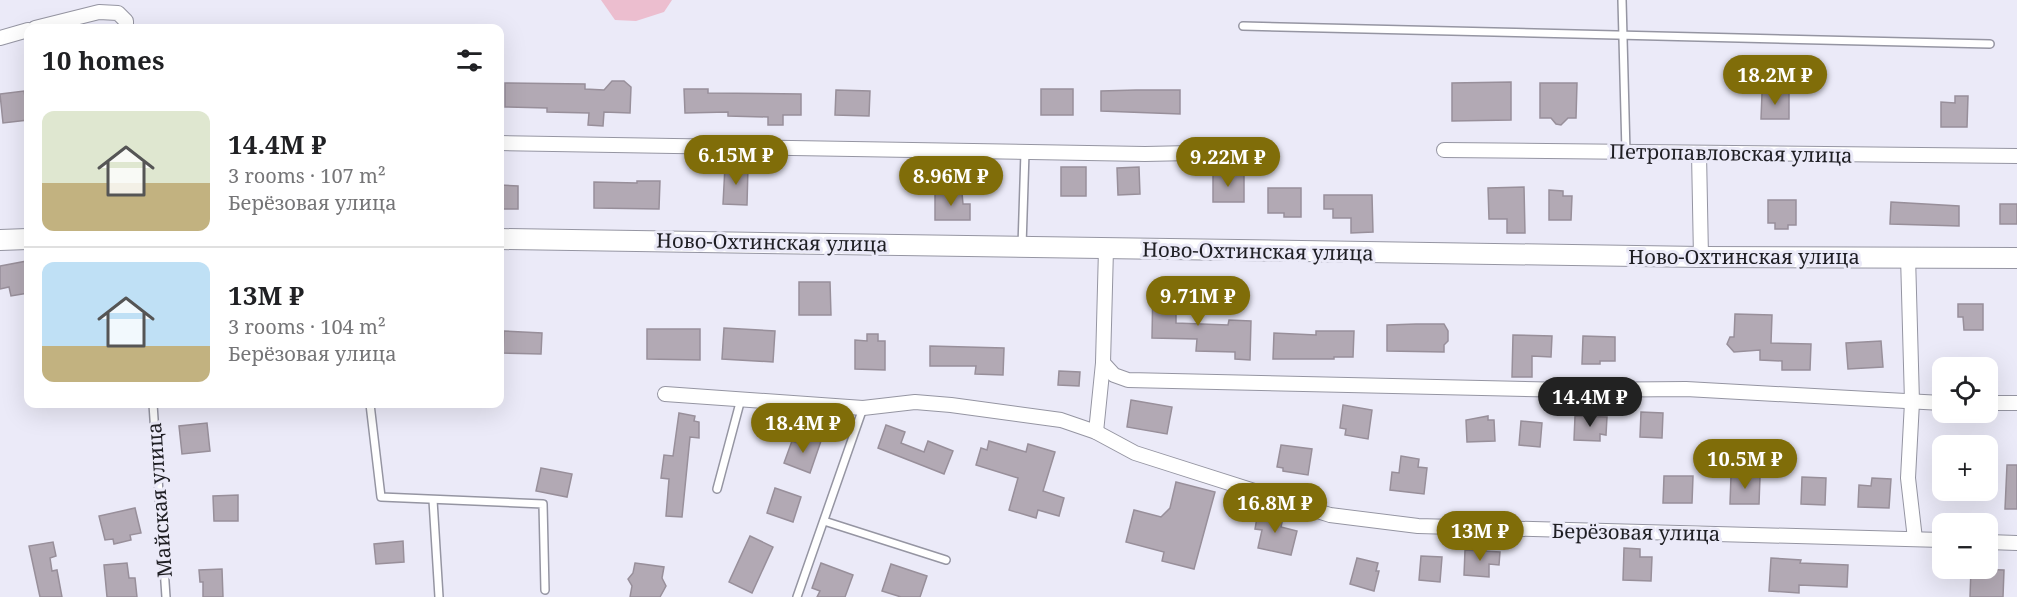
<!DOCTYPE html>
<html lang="en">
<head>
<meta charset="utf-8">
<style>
	body { margin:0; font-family:"Noto Serif",serif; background:#f6f6f6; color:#202124; height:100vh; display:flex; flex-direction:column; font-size:22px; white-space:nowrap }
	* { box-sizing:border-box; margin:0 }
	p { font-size:20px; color:#757577 }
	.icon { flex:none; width:33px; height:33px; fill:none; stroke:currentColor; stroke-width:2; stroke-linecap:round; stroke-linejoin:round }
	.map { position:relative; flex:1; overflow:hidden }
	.side { position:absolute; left:24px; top:24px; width:480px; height:384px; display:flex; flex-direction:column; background:#fff; border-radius:12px; box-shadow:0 6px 24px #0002 }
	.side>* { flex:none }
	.buttons { position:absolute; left:1932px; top:357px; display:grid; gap:12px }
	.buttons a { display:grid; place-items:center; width:66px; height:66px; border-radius:12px; background:#fff; box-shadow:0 6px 24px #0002; font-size:30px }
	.price { position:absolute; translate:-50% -51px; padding:0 14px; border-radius:21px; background:#806d09; color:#fff; font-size:20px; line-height:39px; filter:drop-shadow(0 2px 3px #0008) }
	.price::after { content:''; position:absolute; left:50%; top:36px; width:18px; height:14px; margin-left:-9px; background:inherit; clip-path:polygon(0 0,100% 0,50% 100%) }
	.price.on { background:#222; color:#fff }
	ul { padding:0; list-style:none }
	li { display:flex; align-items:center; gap:18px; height:150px; padding:0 18px }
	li+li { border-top:2px solid #e0e0e0 }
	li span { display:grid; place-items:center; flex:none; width:168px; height:120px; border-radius:12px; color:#555 }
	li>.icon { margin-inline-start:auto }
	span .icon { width:72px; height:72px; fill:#fffc; stroke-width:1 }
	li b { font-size:26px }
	h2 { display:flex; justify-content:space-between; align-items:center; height:72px; padding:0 18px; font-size:26px }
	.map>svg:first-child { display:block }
</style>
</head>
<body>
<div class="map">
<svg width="2017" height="597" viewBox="0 0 2017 597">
	<rect width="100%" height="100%" fill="#ebeaf8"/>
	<path fill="#ecbecf" d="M601,0H672L664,12L636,21L615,20Z"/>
	<g fill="#b2a9b4" stroke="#988f9a" stroke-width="1.5">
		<path d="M612,81H624L631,87L630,113L604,112L603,126L588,125L589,113L547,112V108L505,107V83L585,84V89L604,90Z"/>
		<path d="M1511,82V120L1452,121V83Z"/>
		<path d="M1540,83H1577L1576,118H1568L1561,125L1556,124L1551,118H1540Z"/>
		<path d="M684,89H708V93L801,94V115H783V125H768V117L728,116V112L685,113Z"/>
		<rect x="1041" y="89" width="32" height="26"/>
		<path d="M836,90L870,91L869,116L835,115Z"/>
		<path d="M1136,90H1180V114L1101,111V91Z"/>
		<path d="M24,91L25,97L28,96V120L3,123L0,94Z"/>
		<path d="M1762,93H1789V119H1761Z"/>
		<path d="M1955,96H1968L1967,127H1941V102L1955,103Z"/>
		<path d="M725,166L748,167L747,205L723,204Z"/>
		<rect x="1061" y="167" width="25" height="29"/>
		<path d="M1139,167L1140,194L1118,195L1117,168Z"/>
		<path d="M1213,173L1244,174V202H1213Z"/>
		<path d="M637,181H660L659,209L594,208V182L637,183Z"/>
		<path d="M500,185L518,186V209H500Z"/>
		<path d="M1524,187L1525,233H1507V219H1489L1488,188Z"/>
		<path d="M1268,188H1301V217H1284V213H1268Z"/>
		<path d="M1549,190L1563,191V196H1572L1571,220H1549Z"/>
		<path d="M935,193H962L963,204H970V220H935Z"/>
		<path d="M1324,195H1372L1373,232L1351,233V218H1333V209H1324Z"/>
		<path d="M1768,200H1796V225H1788V229H1775V223H1768Z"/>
		<path d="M1891,202L1959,206V226L1890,224Z"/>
		<rect x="2000" y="204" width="17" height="20"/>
		<path d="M27,261L28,293L11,296L9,287L0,289V266Z"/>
		<path d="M799,282H830L831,315H799Z"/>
		<path d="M1153,282L1176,283V323L1228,325L1229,320L1251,321L1250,360L1235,359V352L1196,351L1197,339L1152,338Z"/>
		<path d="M1958,304H1983V330H1964L1963,317H1958Z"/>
		<path d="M1735,314L1772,315L1771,343L1811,344L1810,370H1782V361L1760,360V350L1734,352L1727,344L1730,337H1734Z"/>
		<path d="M1416,324H1444L1448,331V341L1444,345V352L1387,351V325Z"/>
		<path d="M724,328L775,331L773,362L722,359Z"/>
		<path d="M647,329H700V360L647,359Z"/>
		<path d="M504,331L542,333L541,354L503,353Z"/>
		<path d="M1316,331H1354L1353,357H1334V359H1273L1274,333L1316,335Z"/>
		<path d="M867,334H878V341H885V370L855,369V340L867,341Z"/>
		<path d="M1513,335L1552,336L1551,357L1532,356V377H1512Z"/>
		<path d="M1583,336L1615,337V361H1600V364H1582Z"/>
		<path d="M1881,341L1883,367L1848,369L1846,343Z"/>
		<path d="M930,346L1004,348L1003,375L975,374L976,366H930Z"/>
		<path d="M1059,371L1080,372L1079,386L1058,385Z"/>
		<path d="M1131,400L1172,407L1167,434L1127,427Z"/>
		<path d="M1343,405L1372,410L1368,439L1345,435L1346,429L1340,428Z"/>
		<path d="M1641,412L1663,413L1662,438L1640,437Z"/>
		<path d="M679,413L695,416L694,421L699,422V438L690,437L682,517L666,516L669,479L661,478L664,455L673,456Z"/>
		<path d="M1488,416V420H1494L1495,441L1467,442L1466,420Z"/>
		<path d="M1575,416L1607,417L1606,435L1600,434V441L1574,440Z"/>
		<path d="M1521,421L1542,423L1540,447L1519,445Z"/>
		<path d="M207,423L210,451L182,454L179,426Z"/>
		<path d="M886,425L905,432L901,443L924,452L928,441L953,451L944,474L878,448Z"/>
		<path d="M807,436L821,441L810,473L784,463L792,441L803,445Z"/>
		<path d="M989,441L1026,452L1028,444L1055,452L1043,491L1064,498L1059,516L1038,510L1036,518L1009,510L1018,478L976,465L981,448L987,450Z"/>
		<path d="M1281,445L1312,449L1308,475L1283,471V468L1277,467Z"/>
		<path d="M1401,456L1419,459L1418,467L1427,468L1424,494L1390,490L1392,472L1399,473Z"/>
		<path d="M2007,465H2017V509H2005Z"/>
		<path d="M541,468L572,474L567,497L536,491Z"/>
		<path d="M1664,476H1693L1692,503H1663Z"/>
		<path d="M1731,476L1760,477L1759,504H1730Z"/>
		<path d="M1802,477L1826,478L1825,505L1801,504Z"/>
		<path d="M1872,478L1891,479L1889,508L1858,507L1859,485L1871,486Z"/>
		<path d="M1176,482L1215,492L1194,569L1162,561L1164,552L1126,542L1134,510L1161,517L1170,508Z"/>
		<path d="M775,488L801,497L793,522L767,513Z"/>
		<path d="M238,495V521H214L213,496Z"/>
		<path d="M135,508L141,533L130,535L131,540L114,544L113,539L105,540L99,516Z"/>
		<path d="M1258,512L1283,518L1281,527L1297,531L1291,555L1258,548L1262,530L1255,529Z"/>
		<path d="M750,536L773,547L752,593L729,582Z"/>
		<path d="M403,541L404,562L376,564L374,544Z"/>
		<path d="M53,542L56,556L50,558L52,571L57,570L62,597H40L29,546Z"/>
		<path d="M1624,548L1640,549V557H1652L1651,581L1623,580Z"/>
		<path d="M1465,550L1500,552L1499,565L1489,564V577L1464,575Z"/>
		<path d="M1421,556L1442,557L1440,582L1419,580Z"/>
		<path d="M1357,558L1378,563L1376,571H1379L1374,591L1350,584Z"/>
		<path d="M1771,558L1801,560L1800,563L1848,565L1847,587L1799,585V593L1769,591Z"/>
		<path d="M127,563L129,578H135L137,597H107L104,565Z"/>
		<path d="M635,563L664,567L662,578L666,586L660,597H630L632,586L628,579L633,573Z"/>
		<path d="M821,563L853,575L845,597H817L820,591L812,588Z"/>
		<path d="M891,564L927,576L920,597H901L882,591Z"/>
		<path d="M222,569L223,597H203V582H200L199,570Z"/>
		<path d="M1971,569L2004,570L2003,597H1970Z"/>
	</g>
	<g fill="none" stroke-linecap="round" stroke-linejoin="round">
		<defs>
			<g id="lane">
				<path d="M1622,0L1626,152"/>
				<path d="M1243,26L1990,44"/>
				<path d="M1022,246L1025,152"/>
				<path d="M153,404L166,597"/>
				<path d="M370,404L381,497L543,504L545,590"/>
				<path d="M717,489L741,399"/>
				<path d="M433,500L439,597"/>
				<path d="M824,521L946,560"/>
				<path d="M797,597L863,408"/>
			</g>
			<g id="street">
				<path d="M35,28L99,12L118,13L126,21V28"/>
				<path d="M0,38L28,30"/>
				<path d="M500,143L1145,154L1237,152"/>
				<path d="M1444,150L2017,156"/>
				<path d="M1699,153L1701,257"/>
				<path d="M1106,249L1103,363L1114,375L1128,380L1571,390L1686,389L1942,403"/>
				<path d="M1908,256L1912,402L1908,478L1915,539"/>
				<path d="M665,394L863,408L915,402L951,405L1061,420L1096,432L1135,453L1330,515L1418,526L1942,540"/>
				<path d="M1988,403H2017"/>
				<path d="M1096,432L1103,363"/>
				<path d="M1988,542L2017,543"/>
			</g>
			<g id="secondary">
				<path d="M500,239L1701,257L2017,258"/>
				<path d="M0,240L28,239"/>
			</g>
		</defs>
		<use href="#lane" stroke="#9595a2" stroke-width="10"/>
		<use href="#street" stroke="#9595a2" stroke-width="16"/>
		<use href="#secondary" stroke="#9595a2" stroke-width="22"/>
		<use href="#lane" stroke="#fff" stroke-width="7"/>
		<use href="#street" stroke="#fff" stroke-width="14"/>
		<use href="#secondary" stroke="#fff" stroke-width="20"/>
	</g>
	<g text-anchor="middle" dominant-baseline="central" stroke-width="6" stroke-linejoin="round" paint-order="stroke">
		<g font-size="20" fill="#1e1e23" stroke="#ebeaf8">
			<text transform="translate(1731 153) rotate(1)">Петропавловская улица</text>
			<text transform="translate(772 242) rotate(1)">Ново-Охтинская улица</text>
			<text transform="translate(1258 251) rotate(1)">Ново-Охтинская улица</text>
			<text x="1744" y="256">Ново-Охтинская улица</text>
			<text transform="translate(159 500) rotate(-94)">Майская улица</text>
			<text transform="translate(1636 532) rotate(1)">Берёзовая улица</text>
		</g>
	</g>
</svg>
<div class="buttons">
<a><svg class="icon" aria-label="locate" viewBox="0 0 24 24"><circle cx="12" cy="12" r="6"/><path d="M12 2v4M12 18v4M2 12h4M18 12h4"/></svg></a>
<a>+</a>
<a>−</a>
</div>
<b class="price" style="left:1775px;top:106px">18.2M ₽</b>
<b class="price" style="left:736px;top:186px">6.15M ₽</b>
<b class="price" style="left:1228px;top:188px">9.22M ₽</b>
<b class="price" style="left:951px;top:207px">8.96M ₽</b>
<b class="price" style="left:1198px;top:327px">9.71M ₽</b>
<b class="price on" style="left:1590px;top:428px">14.4M ₽</b>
<b class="price" style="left:803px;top:454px">18.4M ₽</b>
<b class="price" style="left:1745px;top:490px">10.5M ₽</b>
<b class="price" style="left:1275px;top:534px">16.8M ₽</b>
<b class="price" style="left:1480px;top:562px">13M ₽</b>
<section class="side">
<h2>10 homes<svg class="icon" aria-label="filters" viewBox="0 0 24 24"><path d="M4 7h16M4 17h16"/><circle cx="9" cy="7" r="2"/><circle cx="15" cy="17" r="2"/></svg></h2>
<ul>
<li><span style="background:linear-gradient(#dfe7d0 60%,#c2b280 0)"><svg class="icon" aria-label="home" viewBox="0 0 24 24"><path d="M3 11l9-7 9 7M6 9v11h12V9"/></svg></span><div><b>14.4M ₽</b><p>3 rooms · 107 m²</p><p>Берёзовая улица</p></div></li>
<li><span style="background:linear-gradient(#bfe0f5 70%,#c2b280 0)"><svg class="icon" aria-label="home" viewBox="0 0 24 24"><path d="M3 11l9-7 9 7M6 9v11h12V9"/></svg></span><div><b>13M ₽</b><p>3 rooms · 104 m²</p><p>Берёзовая улица</p></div></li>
</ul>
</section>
</div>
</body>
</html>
